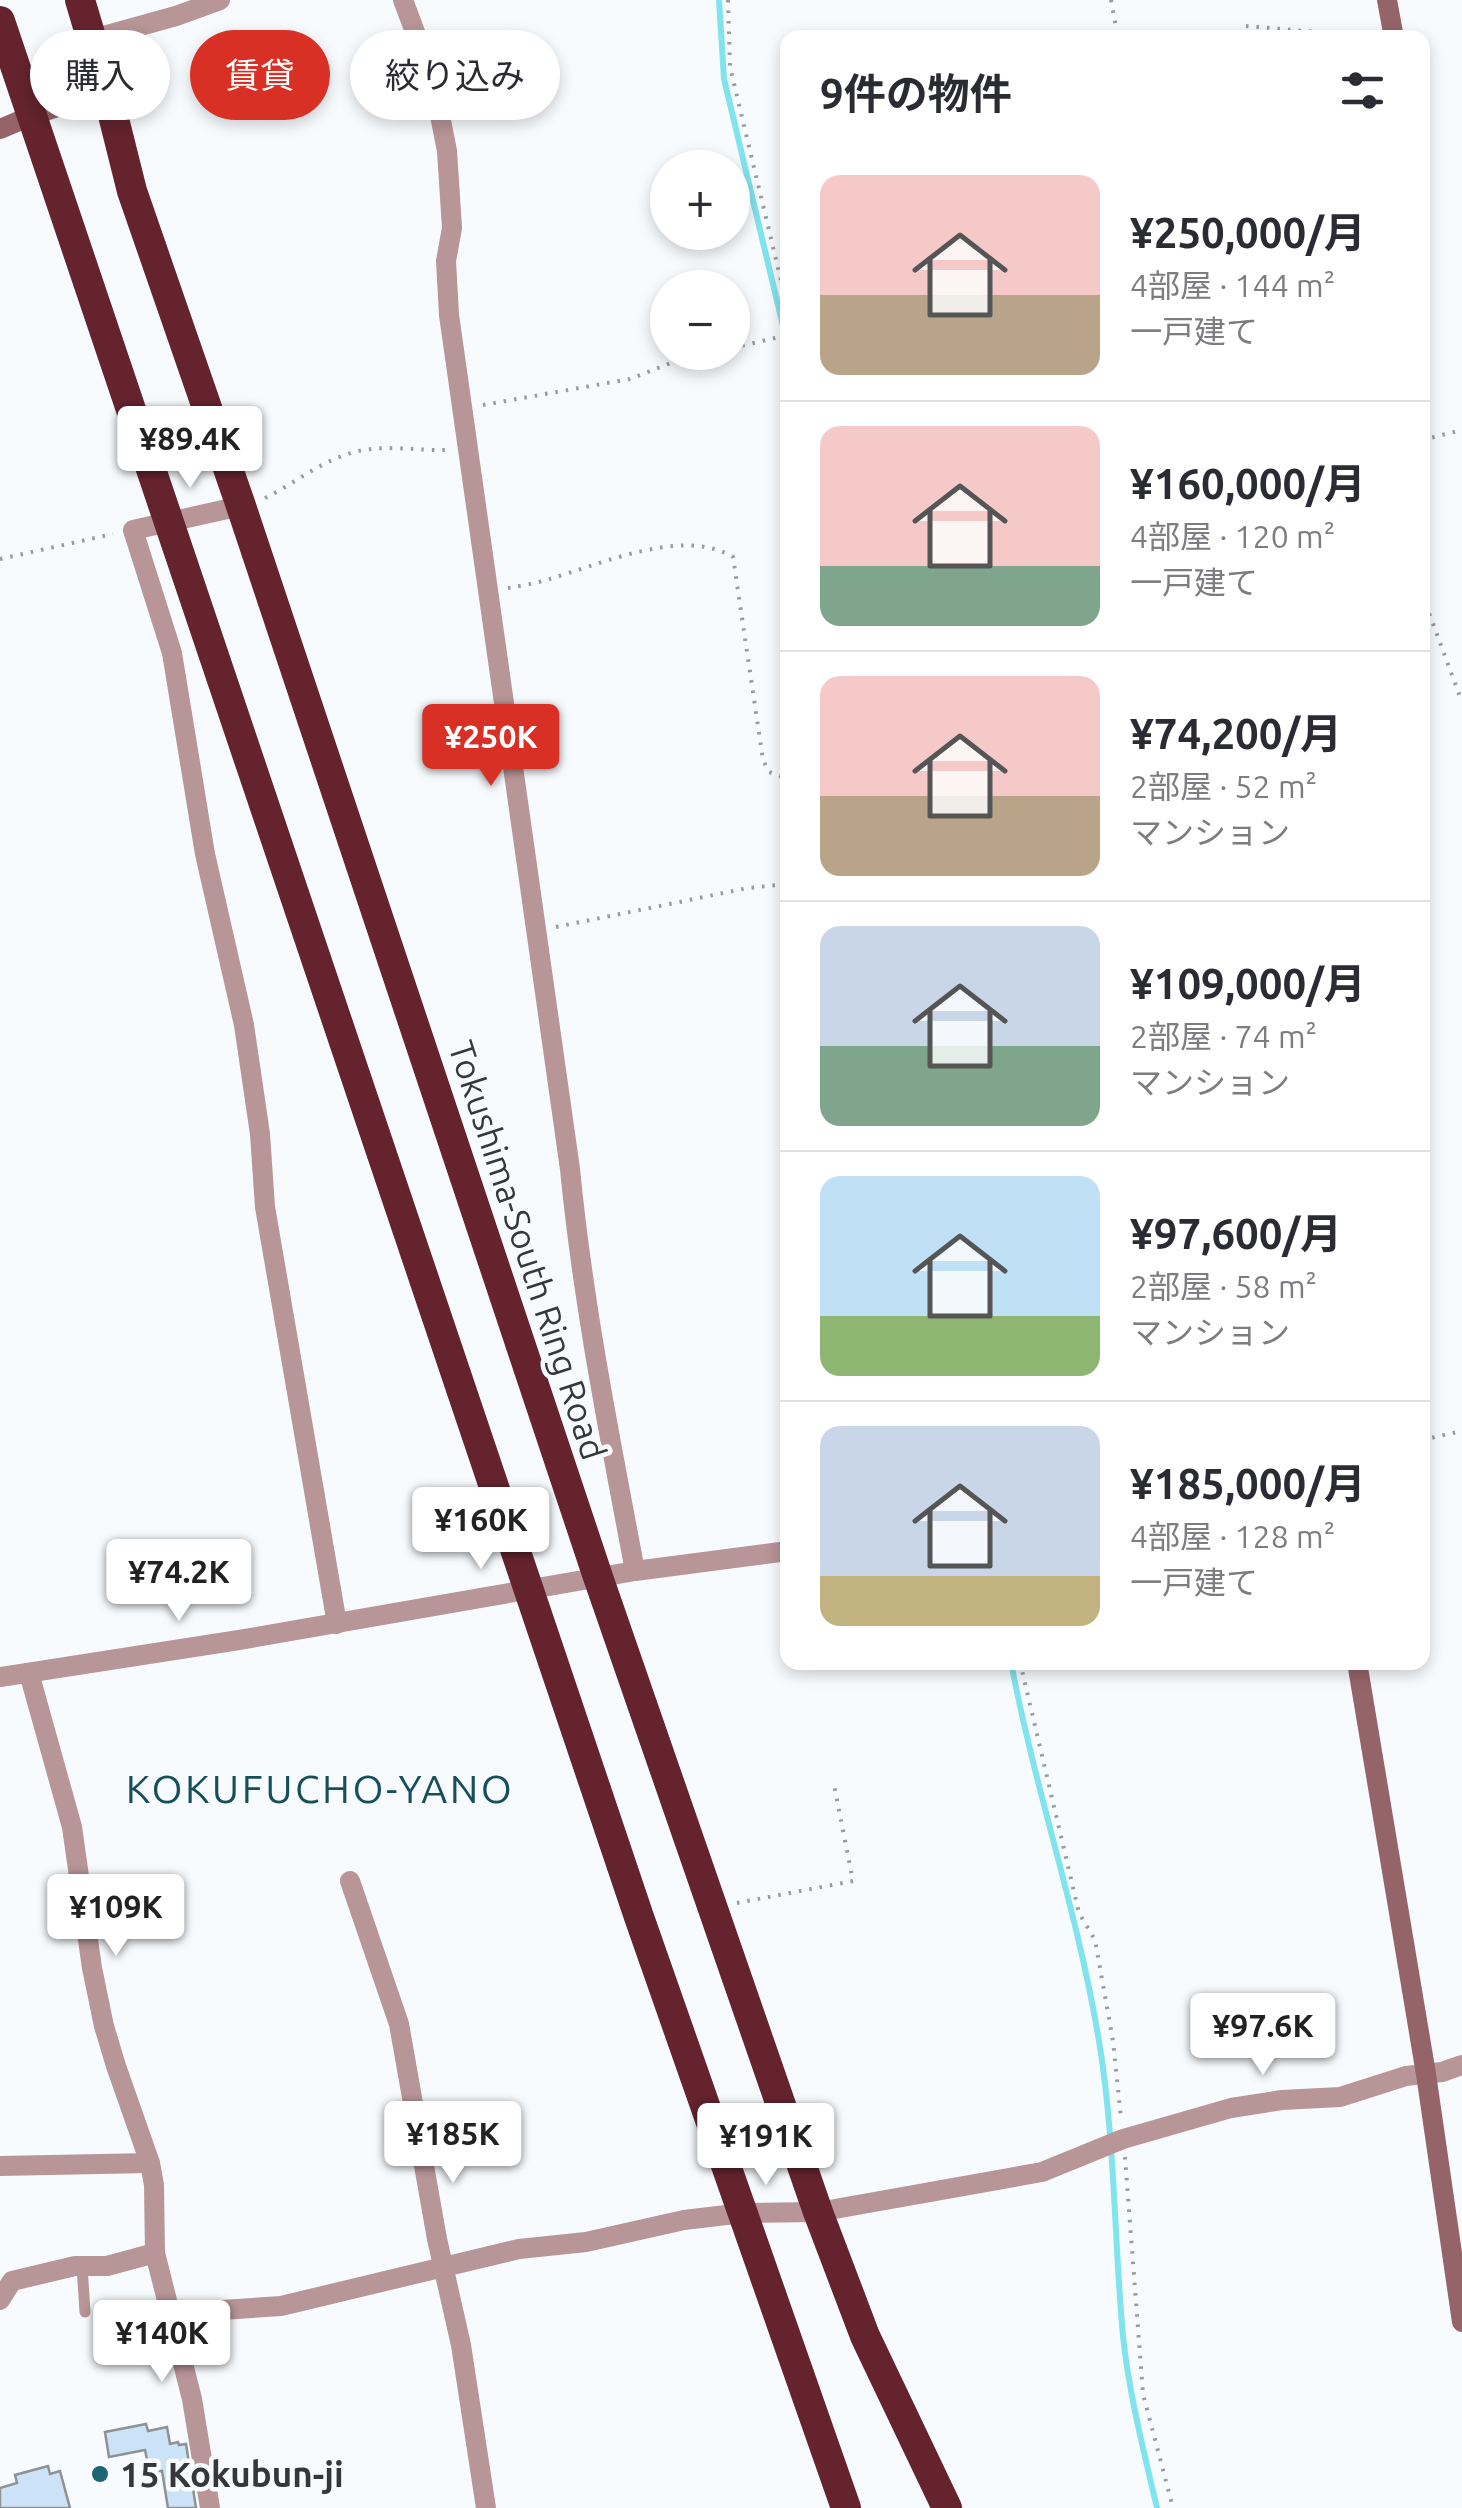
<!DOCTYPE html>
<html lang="ja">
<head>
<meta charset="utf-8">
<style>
	body { margin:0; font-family:Ubuntu,"Noto Sans JP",sans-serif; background:#f7f7f7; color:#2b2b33; height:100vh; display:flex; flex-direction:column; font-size:38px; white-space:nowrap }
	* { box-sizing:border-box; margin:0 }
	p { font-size:32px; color:#7c7c81 }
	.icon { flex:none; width:55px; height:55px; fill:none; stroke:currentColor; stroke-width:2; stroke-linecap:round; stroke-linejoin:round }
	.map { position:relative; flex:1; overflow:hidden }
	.panel { position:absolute; left:780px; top:30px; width:650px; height:1640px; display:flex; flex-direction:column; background:#fff; border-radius:20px; box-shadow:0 5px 15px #0003 }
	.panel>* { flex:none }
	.top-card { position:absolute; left:30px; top:30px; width:600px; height:90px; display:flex; gap:20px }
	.buttons { position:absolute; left:650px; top:150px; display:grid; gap:20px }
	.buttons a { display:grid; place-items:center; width:100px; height:100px; border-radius:50%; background:#fff; box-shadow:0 5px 15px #0003; font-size:50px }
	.price { position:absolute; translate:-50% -85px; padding:0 22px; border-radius:10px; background:#fff; color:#222; font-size:32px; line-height:65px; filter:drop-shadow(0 2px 5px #0008) }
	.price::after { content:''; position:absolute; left:50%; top:60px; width:30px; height:22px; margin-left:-15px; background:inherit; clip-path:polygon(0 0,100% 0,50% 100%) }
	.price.on { background:#d93025; color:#fff }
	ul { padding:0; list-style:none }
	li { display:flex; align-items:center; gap:30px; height:250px; padding:0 40px }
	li+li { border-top:2px solid #e1e1e2 }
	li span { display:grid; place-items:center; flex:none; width:280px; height:200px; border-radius:20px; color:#555 }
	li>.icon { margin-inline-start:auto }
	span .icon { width:120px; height:120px; fill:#fffc; stroke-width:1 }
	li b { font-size:42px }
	h2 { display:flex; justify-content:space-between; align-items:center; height:120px; padding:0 40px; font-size:42px }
	.tag { padding:0 35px; border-radius:45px; background:#fff; box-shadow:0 5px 15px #0003; font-size:35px; line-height:90px }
	.tag.on { background:#d93025; color:#fff }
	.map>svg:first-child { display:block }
</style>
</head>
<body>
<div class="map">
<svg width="1462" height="2508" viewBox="0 0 1462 2508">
	<rect width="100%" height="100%" fill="#f7fbfe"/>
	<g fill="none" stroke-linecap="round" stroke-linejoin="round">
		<g stroke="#81e3ee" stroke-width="6">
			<path d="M719,0L724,79L788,347"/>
			<path d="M1011,1662C1035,1790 1078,1913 1099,2041C1115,2138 1114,2238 1123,2336C1129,2394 1144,2452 1157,2508"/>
		</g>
	</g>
	<g fill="#cce2f7" stroke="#8e9295" stroke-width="2.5">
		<path d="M146,2424L148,2431L167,2427L170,2444L178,2442L179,2445L186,2444L196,2508H168L162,2471L155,2472L153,2464L148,2465L145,2450L109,2457L105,2432Z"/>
		<path d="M48,2466L50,2474L60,2471L70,2508H0V2488L17,2483L15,2475Z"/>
	</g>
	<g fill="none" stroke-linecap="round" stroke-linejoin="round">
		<g stroke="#999b9e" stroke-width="4" stroke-dasharray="2.5 8" stroke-linecap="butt">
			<path d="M728,0L730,67L788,310"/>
			<path d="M1111,0L1118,38"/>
			<path d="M1246,26L1376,37"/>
			<path d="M732,348L788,335"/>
			<path d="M483,405L630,379L681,359L712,352"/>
			<path d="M1422,440L1462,430"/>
			<path d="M265,498C294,484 322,460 355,452C384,444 418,451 448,450"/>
			<path d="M0,559L113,534"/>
			<path d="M508,588C520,586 533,584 546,580C597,566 682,526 733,557L763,760L769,772L788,779"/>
			<path d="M1422,594L1462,702"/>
			<path d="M556,927L748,888L788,884"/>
			<path d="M1422,1440L1462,1431"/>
			<path d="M1020,1662L1079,1913L1095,1940L1113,2041L1121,2118"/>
			<path d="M737,1903L853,1881L834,1785"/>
			<path d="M1125,2157L1143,2394L1173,2508"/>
		</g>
		<path stroke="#b89597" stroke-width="11" d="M82,2266L85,2312"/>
		<g stroke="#b89597" stroke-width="20">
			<path d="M403,0L433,80L447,151L452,228L446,261L449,315L570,1169C583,1304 610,1438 635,1571"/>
			<path d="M93,39L176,16L220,0"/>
			<path d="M241,506L133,530L172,653L205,854L244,1025L260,1134L265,1207L337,1624"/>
			<path d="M29,1673L72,1827L92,1968L104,2026L116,2066L150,2163L154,2185L155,2253L192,2399L210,2508"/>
			<path d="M0,1677L239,1640L635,1571L788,1551"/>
			<path d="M350,1881L399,2024L437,2239L461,2345L486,2508"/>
			<path d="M0,2166L150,2163"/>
			<path d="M0,2300L12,2281L75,2266H107L155,2253"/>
			<path d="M171,2321L222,2310L281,2306L519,2249L586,2242L684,2220L743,2213L818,2212L1042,2172L1123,2139L1231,2108L1282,2100L1340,2097L1406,2076L1442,2072L1462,2065"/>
		</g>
		<g stroke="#956469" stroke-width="20">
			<path d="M1387,0L1394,38"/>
			<path d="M0,129L33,115L107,91"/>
			<path d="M1357,1662L1426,2074L1462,2322"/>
		</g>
		<g stroke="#64232d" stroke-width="30">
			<path d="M80,0L107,91L132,191L241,506L598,1577L818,2212L865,2336L947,2508"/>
			<path d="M0,21L639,1917L846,2508"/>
		</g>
	</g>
	<circle fill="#1e6574" stroke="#f7fbfe" stroke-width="4" cx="100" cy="2474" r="10"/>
	<g text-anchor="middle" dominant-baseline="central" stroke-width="9" stroke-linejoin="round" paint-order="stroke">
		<g font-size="35" fill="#363739" stroke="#f7fbfe">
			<text transform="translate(528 1250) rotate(72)">Tokushima-South Ring Road</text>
		</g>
		<g font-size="35" font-weight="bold" fill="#363739" stroke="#f7fbfe" text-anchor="start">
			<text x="120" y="2474">15 Kokubun-ji</text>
		</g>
		<g font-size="40" letter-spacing="2.5" fill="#164f5b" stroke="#f7fbfe">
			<text x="320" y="1788">KOKUFUCHO-YANO</text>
		</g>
	</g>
</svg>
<div class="buttons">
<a>+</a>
<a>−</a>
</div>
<b class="price" style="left:190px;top:491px">¥89.4K</b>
<b class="price on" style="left:491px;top:789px">¥250K</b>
<b class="price" style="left:481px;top:1572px">¥160K</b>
<b class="price" style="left:179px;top:1624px">¥74.2K</b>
<b class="price" style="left:116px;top:1959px">¥109K</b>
<b class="price" style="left:1263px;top:2078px">¥97.6K</b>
<b class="price" style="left:453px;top:2186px">¥185K</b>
<b class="price" style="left:766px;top:2188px">¥191K</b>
<b class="price" style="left:162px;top:2385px">¥140K</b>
<div class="top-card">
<a class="tag">購入</a>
<a class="tag on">賃貸</a>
<a class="tag">絞り込み</a>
</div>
<section class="panel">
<h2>9件の物件<svg class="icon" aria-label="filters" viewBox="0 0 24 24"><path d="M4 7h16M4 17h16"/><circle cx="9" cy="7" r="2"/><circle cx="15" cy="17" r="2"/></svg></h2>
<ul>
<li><span style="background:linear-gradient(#f6c9c9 60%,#b9a48a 0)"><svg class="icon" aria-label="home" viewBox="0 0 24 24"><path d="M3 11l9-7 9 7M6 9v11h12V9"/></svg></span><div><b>¥250,000/月</b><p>4部屋 · 144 m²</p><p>一戸建て</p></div></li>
<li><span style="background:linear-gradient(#f6c9c9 70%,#7fa58c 0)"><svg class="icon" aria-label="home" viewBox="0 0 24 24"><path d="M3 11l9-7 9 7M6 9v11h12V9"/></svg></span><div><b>¥160,000/月</b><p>4部屋 · 120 m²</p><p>一戸建て</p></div></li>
<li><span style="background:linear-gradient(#f6c9c9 60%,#b9a48a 0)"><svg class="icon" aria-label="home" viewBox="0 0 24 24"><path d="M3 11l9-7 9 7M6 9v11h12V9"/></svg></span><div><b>¥74,200/月</b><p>2部屋 · 52 m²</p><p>マンション</p></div></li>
<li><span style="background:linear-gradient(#c9d6e8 60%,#7fa58c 0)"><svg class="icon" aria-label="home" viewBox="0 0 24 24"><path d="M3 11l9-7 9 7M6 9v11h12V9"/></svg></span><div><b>¥109,000/月</b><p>2部屋 · 74 m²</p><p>マンション</p></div></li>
<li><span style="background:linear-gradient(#bfe0f5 70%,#8fb573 0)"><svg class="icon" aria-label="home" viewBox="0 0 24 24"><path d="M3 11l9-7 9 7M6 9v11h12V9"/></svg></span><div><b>¥97,600/月</b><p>2部屋 · 58 m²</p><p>マンション</p></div></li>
<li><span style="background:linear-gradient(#c9d6e8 75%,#c2b280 0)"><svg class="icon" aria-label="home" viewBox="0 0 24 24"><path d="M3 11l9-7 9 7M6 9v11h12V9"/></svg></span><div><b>¥185,000/月</b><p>4部屋 · 128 m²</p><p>一戸建て</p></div></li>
</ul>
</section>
</div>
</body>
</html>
